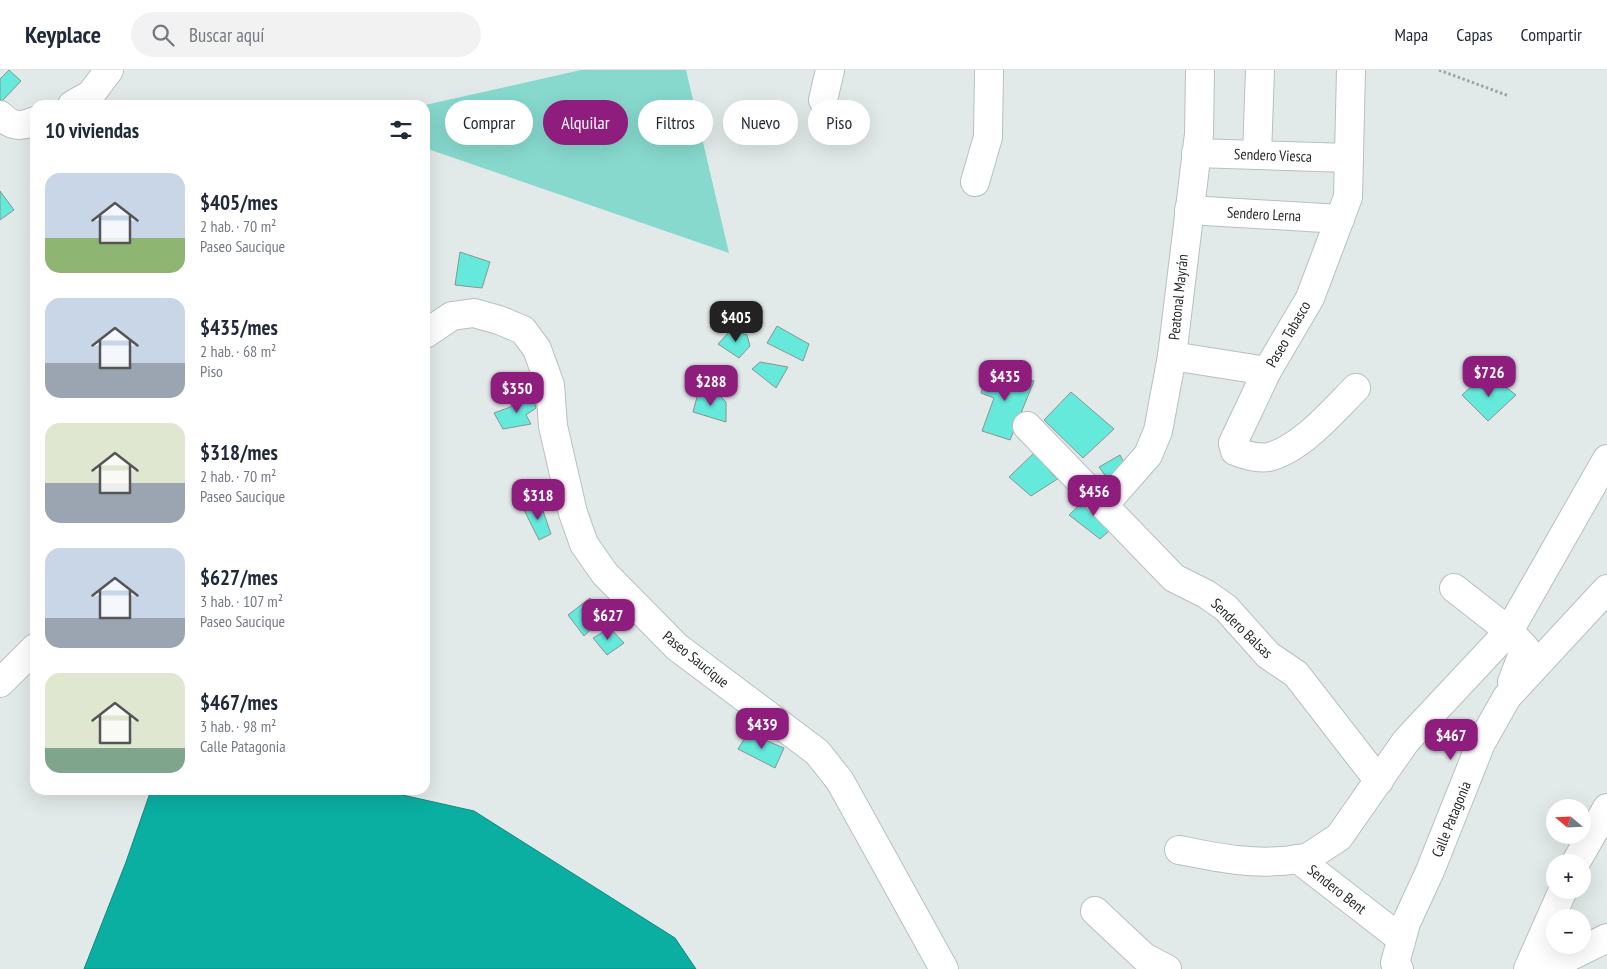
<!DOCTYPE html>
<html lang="es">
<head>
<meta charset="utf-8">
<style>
	body { margin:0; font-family:"PT Sans Narrow",sans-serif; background:#f2f2f3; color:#1f2937; height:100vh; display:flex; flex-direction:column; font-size:19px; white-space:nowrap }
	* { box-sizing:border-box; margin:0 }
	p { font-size:16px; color:#747a83 }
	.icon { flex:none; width:28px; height:28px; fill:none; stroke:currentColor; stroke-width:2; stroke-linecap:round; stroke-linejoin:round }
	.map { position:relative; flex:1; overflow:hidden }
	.panel { position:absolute; left:30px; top:30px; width:400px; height:695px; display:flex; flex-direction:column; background:#fff; border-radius:15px; box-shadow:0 5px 20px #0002 }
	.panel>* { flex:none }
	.hud { position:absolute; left:445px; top:30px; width:475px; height:45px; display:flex; gap:10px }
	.needle { width:32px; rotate:289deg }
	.buttons { position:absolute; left:1546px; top:729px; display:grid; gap:10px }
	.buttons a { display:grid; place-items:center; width:45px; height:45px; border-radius:50%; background:#fff; box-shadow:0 5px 20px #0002; font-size:25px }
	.price { position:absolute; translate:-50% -42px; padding:0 11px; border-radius:10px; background:#8e1d7e; color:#fff; font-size:16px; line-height:32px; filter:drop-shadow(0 1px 2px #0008) }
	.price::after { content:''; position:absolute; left:50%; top:30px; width:15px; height:11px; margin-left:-8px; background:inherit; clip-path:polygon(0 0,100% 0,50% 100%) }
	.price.on { background:#222; color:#fff }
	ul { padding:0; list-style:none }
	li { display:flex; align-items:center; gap:15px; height:125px; padding:0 15px }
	li span { display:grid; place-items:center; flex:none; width:140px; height:100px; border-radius:15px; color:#555 }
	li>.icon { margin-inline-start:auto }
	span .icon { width:60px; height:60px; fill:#fffc; stroke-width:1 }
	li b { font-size:21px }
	h2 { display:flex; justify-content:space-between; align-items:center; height:60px; padding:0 15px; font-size:21px }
	.tag { padding:0 18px; border-radius:22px; background:#fff; box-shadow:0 5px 20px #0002; font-size:18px; line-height:45px }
	.tag.on { background:#8e1d7e; color:#fff }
	header { display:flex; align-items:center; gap:30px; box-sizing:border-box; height:70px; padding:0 25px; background:#fff; border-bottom:1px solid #e0e1e3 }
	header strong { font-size:24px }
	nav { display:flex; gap:28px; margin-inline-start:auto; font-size:18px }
	.search { width:350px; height:45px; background:#f2f2f3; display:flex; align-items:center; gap:12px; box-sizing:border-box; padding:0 18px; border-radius:28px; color:#747a83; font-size:19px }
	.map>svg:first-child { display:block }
</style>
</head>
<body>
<header>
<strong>Keyplace</strong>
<div class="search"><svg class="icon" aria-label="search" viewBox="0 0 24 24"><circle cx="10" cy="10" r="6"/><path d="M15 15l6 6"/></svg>Buscar aquí</div>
<nav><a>Mapa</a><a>Capas</a><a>Compartir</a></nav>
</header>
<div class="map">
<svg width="1607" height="899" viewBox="0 0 1607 899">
	<rect width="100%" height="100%" fill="#e1eae8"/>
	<path fill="#87d9ce" d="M581,0H686L729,183L425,78V35Z"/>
	<path fill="#0aafa2" stroke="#13877e" d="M151,720H380L474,741L675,868L696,899H84L126,792Z"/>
	<g fill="#64e9da" stroke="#8b9492">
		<path d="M9,0L21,11L2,31L0,29V9Z"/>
		<path d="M0,121L14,140L0,150Z"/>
		<path d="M460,182L490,192L482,218L455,215Z"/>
		<path d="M777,256L809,274L803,291L767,273Z"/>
		<path d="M731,260L747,265L750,276L739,288L718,274Z"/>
		<path d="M760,292L788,297L776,318L752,299Z"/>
		<path d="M988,298L1034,311L1010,370L982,361L994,328L981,323Z"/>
		<path d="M1492,306L1516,325L1488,351L1462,325L1473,315L1483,319Z"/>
		<path d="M715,321L726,332V352L693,342L698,323L707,328Z"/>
		<path d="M1071,322L1114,359L1083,388L1044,350Z"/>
		<path d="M532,323L536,338L526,345L531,354L503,359L494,343L513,336Z"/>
		<path d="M1035,382L1054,406L1059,408L1031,426L1009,407Z"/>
		<path d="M1120,385L1129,402L1112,415L1099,397Z"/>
		<path d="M1090,425L1119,452L1100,469L1069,445Z"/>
		<path d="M541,435L551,464L539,470L523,438Z"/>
		<path d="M590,528L606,545L584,566L568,545Z"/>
		<path d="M610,558L624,573L607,585L593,568Z"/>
		<path d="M748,663L784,678L775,698L738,679Z"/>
	</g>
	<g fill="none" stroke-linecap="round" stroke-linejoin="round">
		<defs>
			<g id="minor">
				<path d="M1351,0L1348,127L1310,228L1267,301L1233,373L1235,381C1245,385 1258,389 1269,387C1301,379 1333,341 1356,318"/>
				<path d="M823,30L830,0"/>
				<path d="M72,35L91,24L109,0"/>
				<path d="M0,45C12,57 20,57 35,51"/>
				<path d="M1196,83L1349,88"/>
				<path d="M1257,85L1260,0"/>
				<path d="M975,112L988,67L989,0"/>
				<path d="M1189,140L1340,149"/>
				<path d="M425,264L452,246L474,243L499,250L523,260L537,279L550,315L553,356L573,443L584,474L605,504L677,577L817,682L840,711L944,899"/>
				<path d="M1172,286L1267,301"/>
				<path d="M1027,356L1174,508L1206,524L1226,538L1268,585L1296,604L1379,711"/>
				<path d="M1104,435L1148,385L1158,361L1172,286L1199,64L1200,0"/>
				<path d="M1454,518L1509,561L1525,578L1512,612"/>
				<path d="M0,613L35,578"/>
				<path d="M1179,780C1219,788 1257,796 1298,789L1400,868"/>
				<path d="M1298,789L1307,788L1339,767L1406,671L1509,561L1607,389"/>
				<path d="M1576,792L1607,738"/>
				<path d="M1095,841L1144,887L1167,899"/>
				<path d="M1399,899L1395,893L1406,853L1430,801L1481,673L1507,627L1607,519"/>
				<path d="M1528,899L1563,820"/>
				<path d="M1530,899L1571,886L1607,868"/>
			</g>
		</defs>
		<use href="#minor" stroke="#b7c0be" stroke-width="30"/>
		<path stroke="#9fa5a4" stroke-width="3" stroke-dasharray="2.5 2.5" stroke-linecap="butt" d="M1439,0L1509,26"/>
		<use href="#minor" stroke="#fff" stroke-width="28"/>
	</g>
	<g text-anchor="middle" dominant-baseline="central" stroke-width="5" stroke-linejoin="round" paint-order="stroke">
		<g font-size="15" fill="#272a2a" stroke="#fff">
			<text transform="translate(1273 85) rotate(2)">Sendero Viesca</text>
			<text transform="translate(1264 144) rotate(3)">Sendero Lerna</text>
			<text transform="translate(1178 227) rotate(-84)">Peatonal Mayrán</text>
			<text transform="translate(1288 264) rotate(-60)">Paseo Tabasco</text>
			<text transform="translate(1242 558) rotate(44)">Sendero Balsas</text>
			<text transform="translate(696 589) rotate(39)">Paseo Saucique</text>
			<text transform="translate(1451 749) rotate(-68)">Calle Patagonia</text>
			<text transform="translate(1337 819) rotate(38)">Sendero Bent</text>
		</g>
	</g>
</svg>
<div class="buttons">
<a><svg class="needle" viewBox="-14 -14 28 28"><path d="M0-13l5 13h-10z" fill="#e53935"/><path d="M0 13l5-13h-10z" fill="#747a83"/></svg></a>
<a>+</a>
<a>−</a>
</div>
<b class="price on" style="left:736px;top:273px">$405</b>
<b class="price" style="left:1489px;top:328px">$726</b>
<b class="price" style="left:1005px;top:332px">$435</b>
<b class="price" style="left:711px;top:337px">$288</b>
<b class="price" style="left:517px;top:344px">$350</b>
<b class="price" style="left:1094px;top:447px">$456</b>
<b class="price" style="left:538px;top:451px">$318</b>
<b class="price" style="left:608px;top:571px">$627</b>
<b class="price" style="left:762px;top:680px">$439</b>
<b class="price" style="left:1451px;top:691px">$467</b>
<div class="hud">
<a class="tag">Comprar</a>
<a class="tag on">Alquilar</a>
<a class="tag">Filtros</a>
<a class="tag">Nuevo</a>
<a class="tag">Piso</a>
</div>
<section class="panel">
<h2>10 viviendas<svg class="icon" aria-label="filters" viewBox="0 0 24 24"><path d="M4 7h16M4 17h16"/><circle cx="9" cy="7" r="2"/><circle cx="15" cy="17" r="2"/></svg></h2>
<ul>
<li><span style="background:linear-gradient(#c9d6e8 65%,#8fb573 0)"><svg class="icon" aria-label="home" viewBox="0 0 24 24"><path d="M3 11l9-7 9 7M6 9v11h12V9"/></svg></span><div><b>$405/mes</b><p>2 hab. · 70 m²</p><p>Paseo Saucique</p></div></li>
<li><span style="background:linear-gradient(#c9d6e8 65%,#9aa5b1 0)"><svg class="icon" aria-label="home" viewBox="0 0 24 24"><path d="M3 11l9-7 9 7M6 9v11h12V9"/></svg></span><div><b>$435/mes</b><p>2 hab. · 68 m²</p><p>Piso</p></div></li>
<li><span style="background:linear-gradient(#dfe7d0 60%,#9aa5b1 0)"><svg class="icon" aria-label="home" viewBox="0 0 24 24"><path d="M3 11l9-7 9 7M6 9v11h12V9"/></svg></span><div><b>$318/mes</b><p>2 hab. · 70 m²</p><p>Paseo Saucique</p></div></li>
<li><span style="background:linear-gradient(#c9d6e8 70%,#9aa5b1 0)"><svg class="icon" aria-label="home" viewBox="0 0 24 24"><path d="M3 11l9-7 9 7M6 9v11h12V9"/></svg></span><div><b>$627/mes</b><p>3 hab. · 107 m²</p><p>Paseo Saucique</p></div></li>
<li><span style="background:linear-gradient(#dfe7d0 75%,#7fa58c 0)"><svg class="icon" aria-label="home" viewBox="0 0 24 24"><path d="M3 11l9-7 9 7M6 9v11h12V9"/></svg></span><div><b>$467/mes</b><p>3 hab. · 98 m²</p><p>Calle Patagonia</p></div></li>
</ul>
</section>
</div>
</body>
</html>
